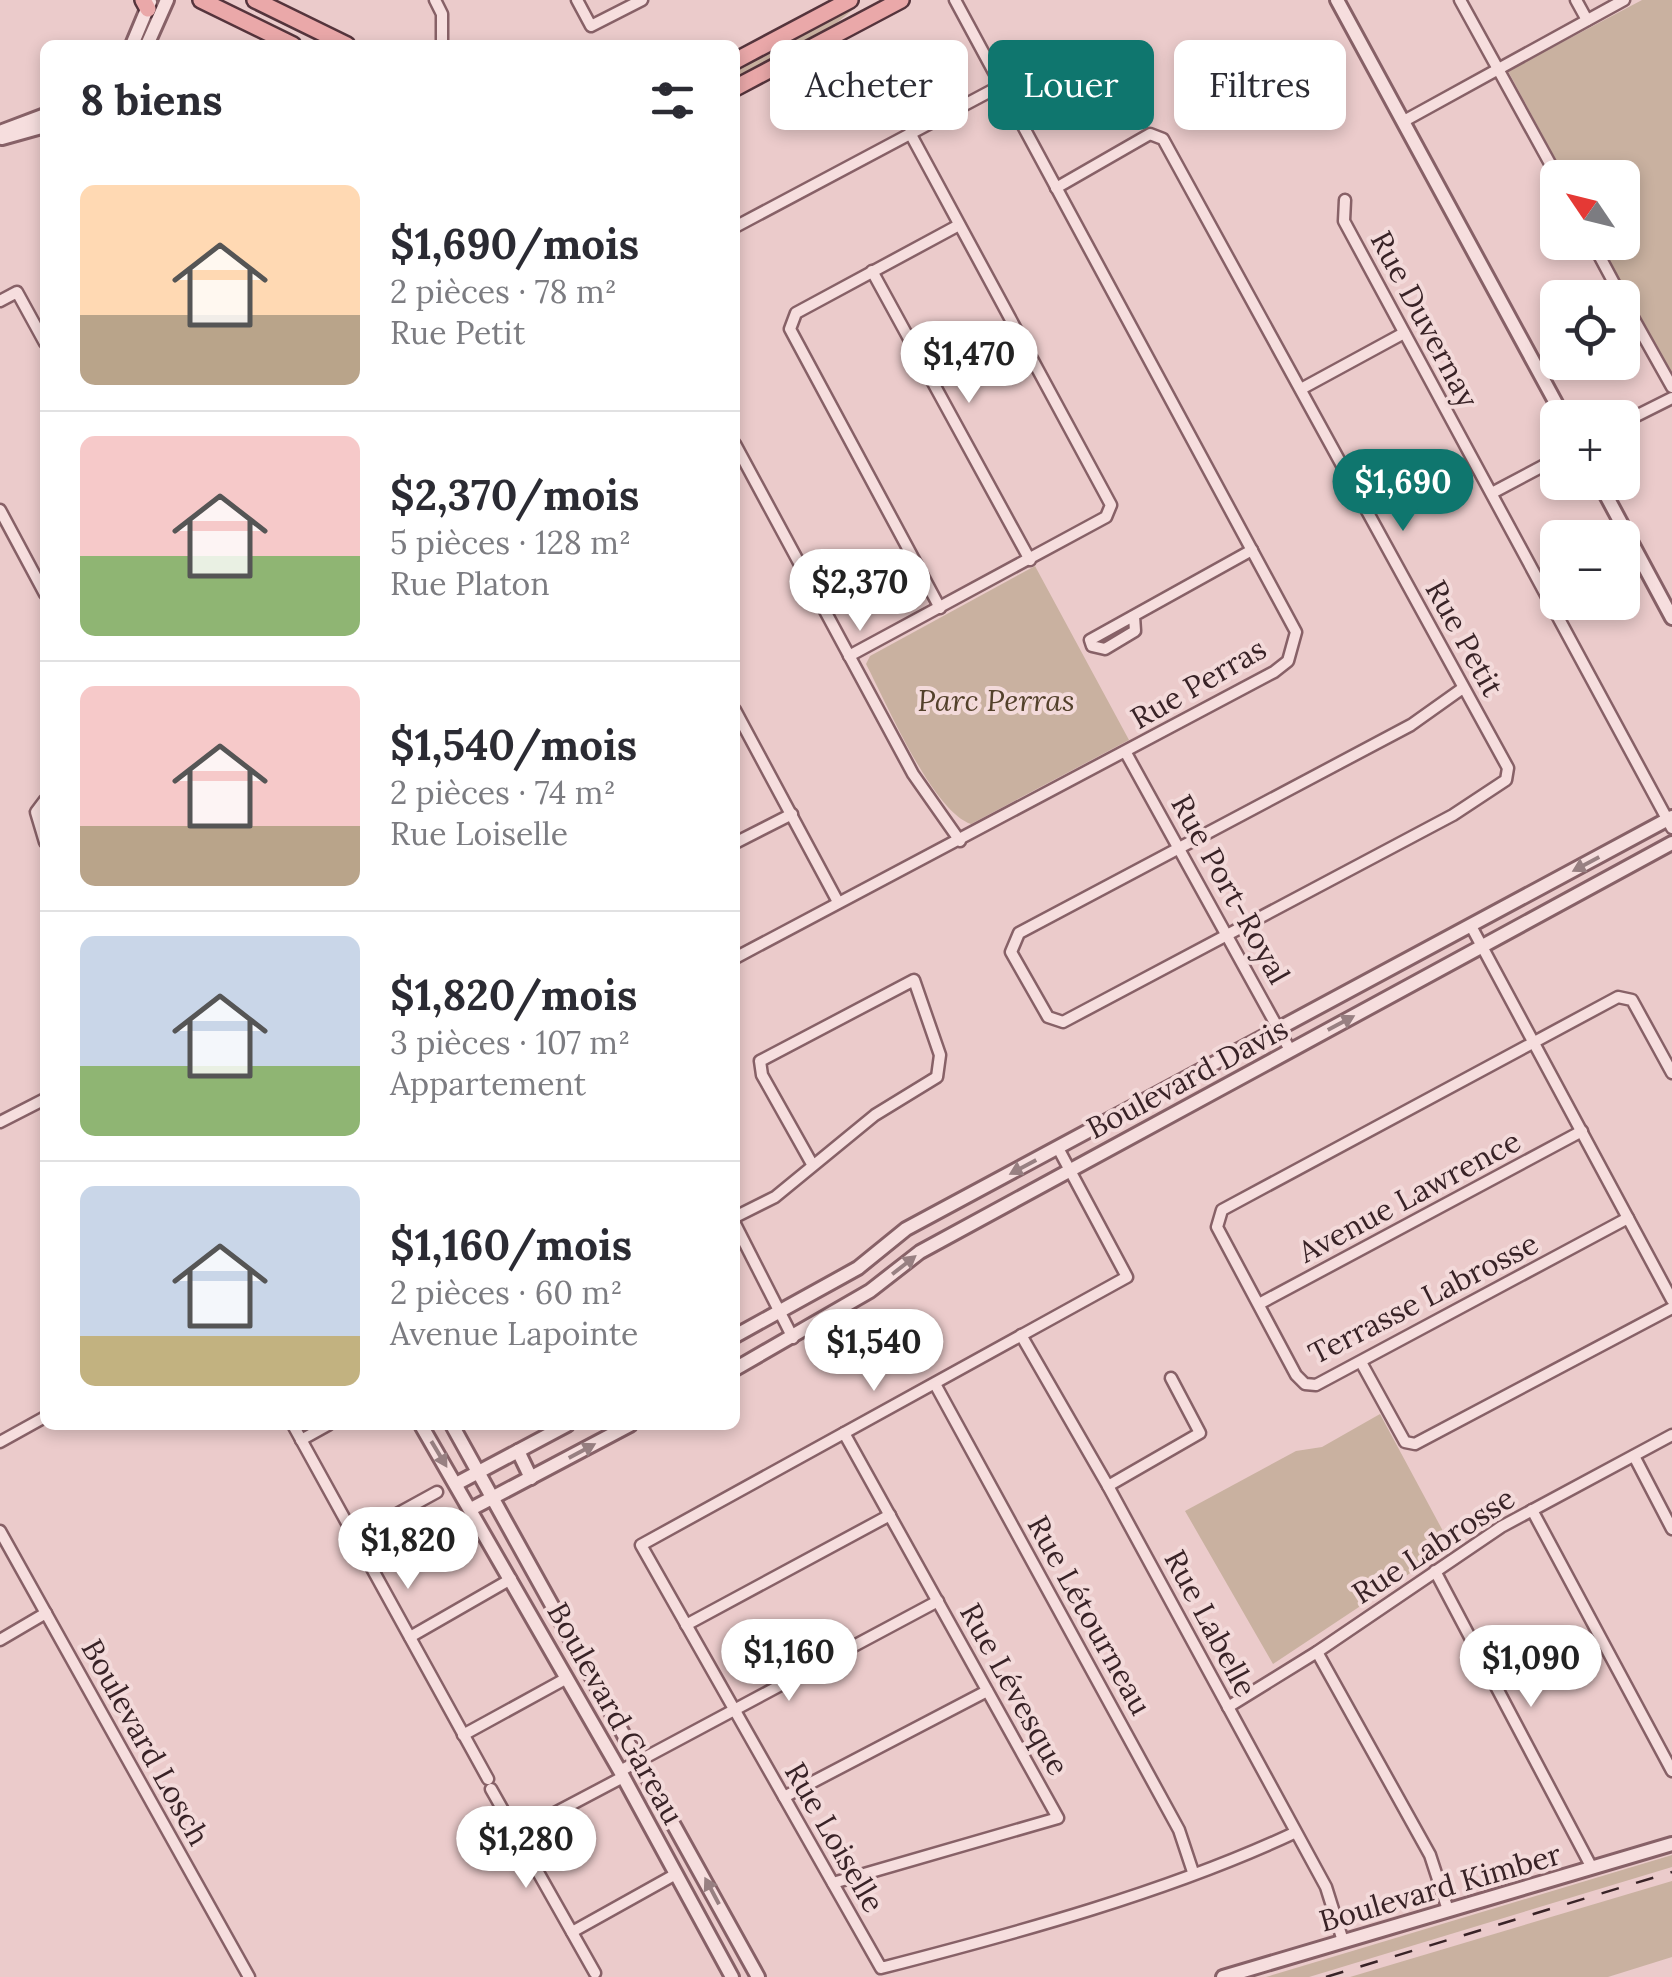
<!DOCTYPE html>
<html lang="fr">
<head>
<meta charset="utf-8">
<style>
	body { margin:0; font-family:Lora,serif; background:#f7f7f7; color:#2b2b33; height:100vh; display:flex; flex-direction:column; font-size:38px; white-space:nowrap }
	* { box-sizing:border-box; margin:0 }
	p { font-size:32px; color:#7c7c81 }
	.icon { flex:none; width:55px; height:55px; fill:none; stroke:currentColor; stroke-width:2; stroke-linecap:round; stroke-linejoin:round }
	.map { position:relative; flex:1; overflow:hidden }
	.sheet { position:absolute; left:40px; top:40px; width:700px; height:1390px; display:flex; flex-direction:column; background:#fff; border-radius:15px; box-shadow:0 5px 15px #0003 }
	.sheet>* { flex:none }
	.banner { position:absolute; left:770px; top:40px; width:750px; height:90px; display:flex; gap:20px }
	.needle { width:65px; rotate:305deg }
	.tools { position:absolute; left:1540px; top:160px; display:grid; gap:20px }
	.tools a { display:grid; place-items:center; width:100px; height:100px; border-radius:15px; background:#fff; box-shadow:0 5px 15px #0003; font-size:50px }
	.price { position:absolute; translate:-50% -85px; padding:0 22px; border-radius:35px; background:#fff; color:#222; font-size:32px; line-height:65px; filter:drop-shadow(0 2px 5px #0008) }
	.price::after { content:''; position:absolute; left:50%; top:60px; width:30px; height:22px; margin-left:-15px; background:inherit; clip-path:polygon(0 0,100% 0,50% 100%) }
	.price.current { background:#0f766e; color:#fff }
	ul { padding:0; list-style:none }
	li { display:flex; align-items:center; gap:30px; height:250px; padding:0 40px }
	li+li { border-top:2px solid #e1e1e2 }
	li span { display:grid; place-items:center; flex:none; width:280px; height:200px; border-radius:15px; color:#555 }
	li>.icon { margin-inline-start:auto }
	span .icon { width:120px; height:120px; fill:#fffc; stroke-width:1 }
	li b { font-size:42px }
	h2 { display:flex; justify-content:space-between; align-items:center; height:120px; padding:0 40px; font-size:42px }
	.pill { padding:0 35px; border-radius:15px; background:#fff; box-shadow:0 5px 15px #0003; font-size:35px; line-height:90px }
	.pill.current { background:#0f766e; color:#fff }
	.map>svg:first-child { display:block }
</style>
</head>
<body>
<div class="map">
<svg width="1672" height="1977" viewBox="0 0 1672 1977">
	<rect width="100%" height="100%" fill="#ebcbcb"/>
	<g fill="#c9b1a0">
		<path d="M1642,0H1672V377L1600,243L1622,242V178L1565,177L1508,71Z"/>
		<path d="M856,7L827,31L735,79V71Z"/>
		<path d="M1035,566L1129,740L971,824C932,811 886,702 866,664L870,656Z"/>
		<path d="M1380,1414L1451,1546L1273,1664L1185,1511L1296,1451L1322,1447Z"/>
		<path d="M1672,1855V1867L1309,1977H1266Z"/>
		<path d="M1672,1881V1957L1608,1977H1350Z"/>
	</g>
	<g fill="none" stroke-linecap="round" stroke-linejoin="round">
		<defs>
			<g id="minor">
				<path d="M435,0L442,14V45"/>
				<path d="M577,0L591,26L642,0"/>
				<path d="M1460,0L1558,178"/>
				<path d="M1576,0L1587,20"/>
				<path d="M1404,121L1624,0"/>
				<path d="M1056,188L1150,134L1163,139L1508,768L1506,780L1453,815L1063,1022L1048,1017L1011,952L1019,933L1411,725L1463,688"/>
				<path d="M1345,200L1344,221L1672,828"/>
				<path d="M735,227L1002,85"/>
				<path d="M1592,242L1622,298"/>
				<path d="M872,271L1030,560"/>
				<path d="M1622,298L1672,387"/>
				<path d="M0,301L17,292L45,343"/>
				<path d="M1301,389L1404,333"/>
				<path d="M1622,423L1672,398"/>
				<path d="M735,444L913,774L960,841"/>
				<path d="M1492,493L1558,458"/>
				<path d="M0,510L45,594"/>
				<path d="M940,608L790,329L796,313L959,225"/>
				<path d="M1134,616L1135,631L1105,649L1092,646L1090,640L1252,550"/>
				<path d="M849,656L1106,517L1111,505L910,133"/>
				<path d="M735,710L838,902"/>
				<path d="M1126,753L1290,1050"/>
				<path d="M45,800L36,812L45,842"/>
				<path d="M735,843L792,814"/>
				<path d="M1471,926L1672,1300"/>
				<path d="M735,958L1274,672L1288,661L1296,632L955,0"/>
				<path d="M0,1122L45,1099"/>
				<path d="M1058,1148L1127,1277L641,1545L881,1968C1017,1933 1168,1892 1294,1833"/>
				<path d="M735,1217L775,1197L875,1115L937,1077L940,1055L914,980L760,1061L762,1075L812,1164"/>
				<path d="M1628,1218L1316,1385L1305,1384L1296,1375L1217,1227L1222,1210L1618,997L1632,1000L1672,1073"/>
				<path d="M735,1224L793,1338"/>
				<path d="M1259,1304L1582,1131"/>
				<path d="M1021,1335L1108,1486L1326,1887L1343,1941"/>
				<path d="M1362,1364L1405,1442L1415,1444L1672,1308"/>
				<path d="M935,1384L1179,1830L1193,1872"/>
				<path d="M293,1425L488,1779"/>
				<path d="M301,1440L328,1425"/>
				<path d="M0,1442L45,1417"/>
				<path d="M1634,1456L1672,1529"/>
				<path d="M1108,1486L1200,1433L1171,1378"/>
				<path d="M1532,1510L1672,1771"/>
				<path d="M0,1531L249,1977"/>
				<path d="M355,1537L437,1492"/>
				<path d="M1435,1571L1592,1868"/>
				<path d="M686,1625L890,1515"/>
				<path d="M410,1637L511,1579"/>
				<path d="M0,1640L46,1613"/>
				<path d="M1317,1652L1430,1855L1448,1910"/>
				<path d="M1228,1707L1317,1652L1501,1527L1672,1435"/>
				<path d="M463,1735L567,1678"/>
				<path d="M620,1771L938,1601"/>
				<path d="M491,1789L595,1973"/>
				<path d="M784,1797L987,1691"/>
				<path d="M517,1833L623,1777"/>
				<path d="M833,1883L1058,1818L844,1433"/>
				<path d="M572,1932L676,1874"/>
			</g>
			<g id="tertiary">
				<path d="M1337,0L1564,418"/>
				<path d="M132,45L150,2"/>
				<path d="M147,45L167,0"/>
				<path d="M0,132L45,115"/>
				<path d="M2,138L45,126"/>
				<path d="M1599,482L1672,618"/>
				<path d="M735,1336L858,1268L906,1229L1672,817"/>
				<path d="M735,1369L870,1291L920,1252L1672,843"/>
				<path d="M421,1425L620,1771L732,1977"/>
				<path d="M452,1425L758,1977"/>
				<path d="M518,1451L531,1478"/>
				<path d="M456,1484L567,1425"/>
				<path d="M471,1509L630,1425"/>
				<path d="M1223,1977L1672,1844"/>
			</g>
			<g id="primary">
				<path d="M143,0L148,9"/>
				<path d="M201,0L293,45"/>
				<path d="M255,0L347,45"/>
				<path d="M735,61L850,0"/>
				<path d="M735,88L901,0"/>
			</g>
		</defs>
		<use href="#minor" stroke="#876167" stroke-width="15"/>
		<use href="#tertiary" stroke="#876167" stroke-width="18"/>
		<use href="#primary" stroke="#55343c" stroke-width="20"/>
		<use href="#minor" stroke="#f6dede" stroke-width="10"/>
		<use href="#tertiary" stroke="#f6dede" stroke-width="12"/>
		<use href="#primary" stroke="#eaa8a9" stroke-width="15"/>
		<path stroke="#392327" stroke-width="2.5" stroke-dasharray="18 18" stroke-linecap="butt" d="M1326,1977L1672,1872"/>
	</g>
	<defs><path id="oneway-solid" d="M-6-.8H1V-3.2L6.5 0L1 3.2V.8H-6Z" transform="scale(2.5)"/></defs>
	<g fill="#988082">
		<use href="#oneway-solid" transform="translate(1586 864) rotate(152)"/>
		<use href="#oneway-solid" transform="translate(1341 1023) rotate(-28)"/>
		<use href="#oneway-solid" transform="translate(1023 1167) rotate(152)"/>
		<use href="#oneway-solid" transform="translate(904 1265) rotate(-38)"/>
		<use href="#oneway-solid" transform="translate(582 1451) rotate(-28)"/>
		<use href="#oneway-solid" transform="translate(439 1454) rotate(59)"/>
		<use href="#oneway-solid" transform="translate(712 1891) rotate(-118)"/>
	</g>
	<g text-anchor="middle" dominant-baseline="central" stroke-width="8" stroke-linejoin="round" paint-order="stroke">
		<g font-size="30" fill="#392327" stroke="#f3dada">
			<text transform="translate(1425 319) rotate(62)">Rue Duvernay</text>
			<text transform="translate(1465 638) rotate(61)">Rue Petit</text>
			<text transform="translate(1198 683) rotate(-30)">Rue Perras</text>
			<text transform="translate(1231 889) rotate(61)">Rue Port-Royal</text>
			<text transform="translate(1187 1078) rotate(-28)">Boulevard Davis</text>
			<text transform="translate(1409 1196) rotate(-28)">Avenue Lawrence</text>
			<text transform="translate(1423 1298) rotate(-27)">Terrasse Labrosse</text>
			<text transform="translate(1433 1545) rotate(-33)">Rue Labrosse</text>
			<text transform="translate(1090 1615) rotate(61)">Rue Létourneau</text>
			<text transform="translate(1211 1623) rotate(62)">Rue Labelle</text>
			<text transform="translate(1015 1689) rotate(61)">Rue Lévesque</text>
			<text transform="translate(616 1713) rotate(61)">Boulevard Gareau</text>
			<text transform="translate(146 1742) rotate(61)">Boulevard Losch</text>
			<text transform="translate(835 1837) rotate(60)">Rue Loiselle</text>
			<text transform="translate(1440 1887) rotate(-16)">Boulevard Kimber</text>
		</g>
		<g font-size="30" font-style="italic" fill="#53412b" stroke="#f3dada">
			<text x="996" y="700">Parc Perras</text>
		</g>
	</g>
</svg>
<div class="tools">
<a><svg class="needle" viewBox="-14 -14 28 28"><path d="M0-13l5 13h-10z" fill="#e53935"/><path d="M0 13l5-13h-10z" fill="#7c7c81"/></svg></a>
<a><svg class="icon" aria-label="locate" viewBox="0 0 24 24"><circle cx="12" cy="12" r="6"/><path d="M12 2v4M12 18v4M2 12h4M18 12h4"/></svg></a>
<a>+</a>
<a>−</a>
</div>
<b class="price" style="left:969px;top:406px">$1,470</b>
<b class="price current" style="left:1403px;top:534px">$1,690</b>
<b class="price" style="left:860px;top:634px">$2,370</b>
<b class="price" style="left:874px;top:1394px">$1,540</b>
<b class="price" style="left:408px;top:1592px">$1,820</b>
<b class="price" style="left:789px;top:1704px">$1,160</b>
<b class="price" style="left:1531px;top:1710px">$1,090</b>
<b class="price" style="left:526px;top:1891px">$1,280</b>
<div class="banner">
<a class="pill">Acheter</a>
<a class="pill current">Louer</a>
<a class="pill">Filtres</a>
</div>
<section class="sheet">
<h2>8 biens<svg class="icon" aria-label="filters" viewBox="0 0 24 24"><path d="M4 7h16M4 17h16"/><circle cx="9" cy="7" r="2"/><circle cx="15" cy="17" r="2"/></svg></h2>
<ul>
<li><span style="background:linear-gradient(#ffd9b3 65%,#b9a48a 0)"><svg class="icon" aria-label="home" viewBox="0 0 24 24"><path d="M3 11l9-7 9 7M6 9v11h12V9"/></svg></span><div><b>$1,690/mois</b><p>2 pièces · 78 m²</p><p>Rue Petit</p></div></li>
<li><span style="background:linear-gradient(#f6c9c9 60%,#8fb573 0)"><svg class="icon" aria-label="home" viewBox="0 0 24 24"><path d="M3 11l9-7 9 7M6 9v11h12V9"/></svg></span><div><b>$2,370/mois</b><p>5 pièces · 128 m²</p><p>Rue Platon</p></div></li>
<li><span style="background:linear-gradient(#f6c9c9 70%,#b9a48a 0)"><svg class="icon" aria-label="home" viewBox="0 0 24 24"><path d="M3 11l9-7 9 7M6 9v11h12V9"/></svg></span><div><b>$1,540/mois</b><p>2 pièces · 74 m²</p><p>Rue Loiselle</p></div></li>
<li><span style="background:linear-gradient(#c9d6e8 65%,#8fb573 0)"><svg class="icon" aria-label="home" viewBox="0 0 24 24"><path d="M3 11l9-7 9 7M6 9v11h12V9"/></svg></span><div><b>$1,820/mois</b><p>3 pièces · 107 m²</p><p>Appartement</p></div></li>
<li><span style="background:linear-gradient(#c9d6e8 75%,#c2b280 0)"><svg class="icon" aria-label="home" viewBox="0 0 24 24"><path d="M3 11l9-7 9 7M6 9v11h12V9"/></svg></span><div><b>$1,160/mois</b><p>2 pièces · 60 m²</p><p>Avenue Lapointe</p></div></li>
</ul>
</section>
</div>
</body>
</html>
